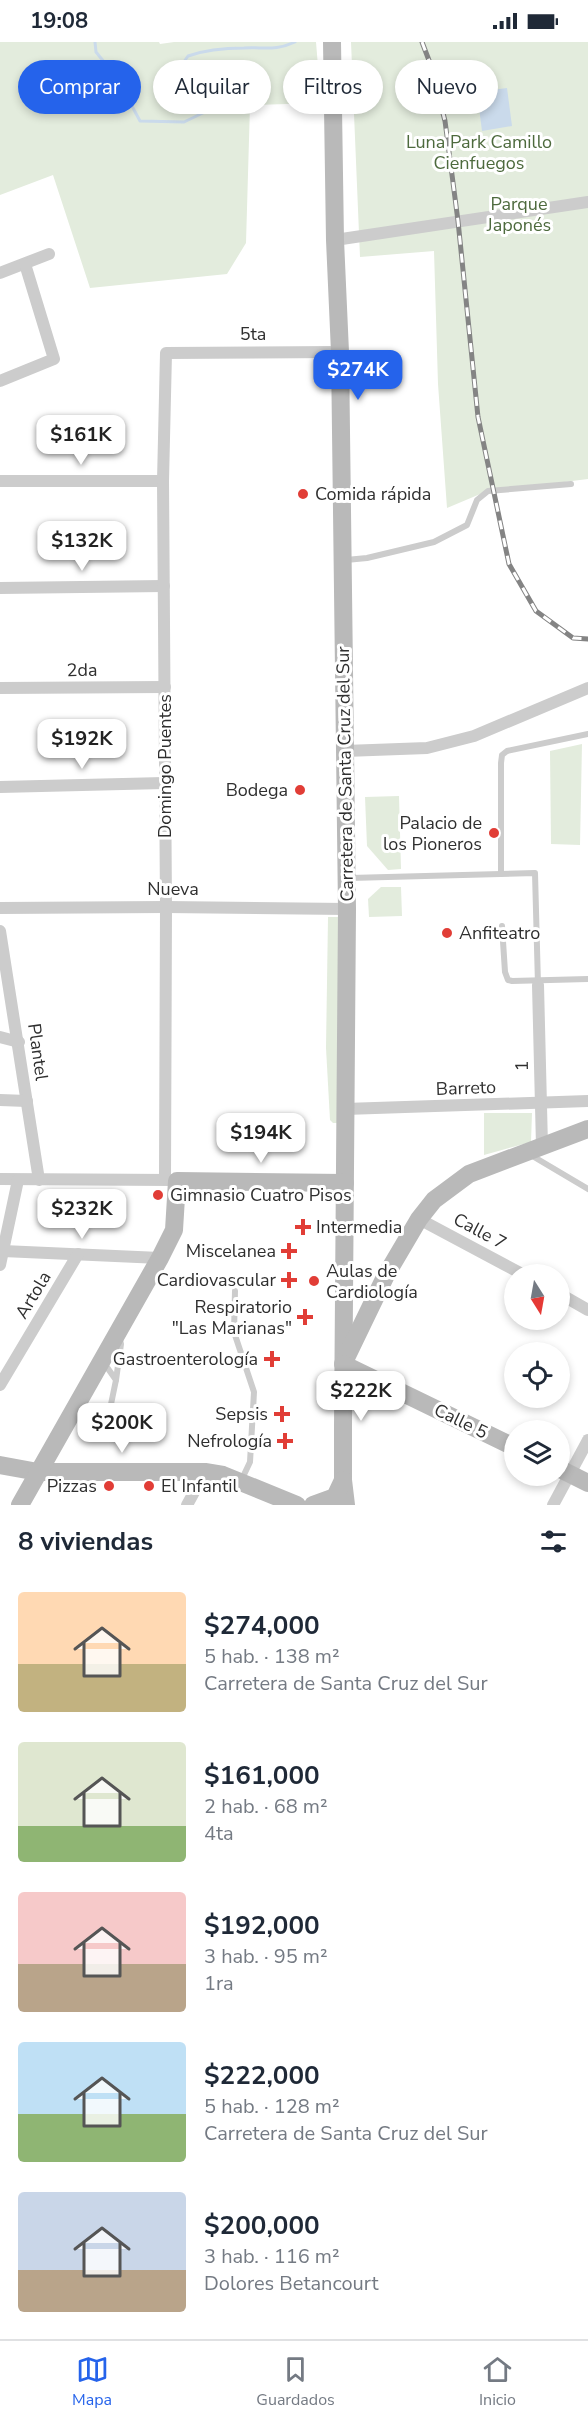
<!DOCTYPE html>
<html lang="es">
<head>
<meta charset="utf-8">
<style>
	body { margin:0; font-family:"Nunito Sans",sans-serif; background:#f2f2f3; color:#1f2937; height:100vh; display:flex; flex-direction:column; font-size:22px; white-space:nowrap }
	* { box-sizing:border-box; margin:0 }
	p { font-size:20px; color:#747a83 }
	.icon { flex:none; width:33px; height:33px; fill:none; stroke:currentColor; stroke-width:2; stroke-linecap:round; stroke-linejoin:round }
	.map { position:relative; height:1463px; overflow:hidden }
	.panel { display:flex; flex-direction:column; background:#fff; flex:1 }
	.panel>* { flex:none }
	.guide { position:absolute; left:18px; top:18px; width:552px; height:54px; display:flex; gap:12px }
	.needle { width:39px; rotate:169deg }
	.tools { position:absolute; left:504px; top:1222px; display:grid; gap:12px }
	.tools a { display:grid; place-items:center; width:66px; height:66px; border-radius:50%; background:#fff; box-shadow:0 3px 9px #0003; font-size:30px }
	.price { position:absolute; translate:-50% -51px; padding:0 14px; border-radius:12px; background:#fff; color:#222; font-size:20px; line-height:39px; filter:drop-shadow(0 2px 3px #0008) }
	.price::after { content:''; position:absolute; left:50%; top:36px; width:18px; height:14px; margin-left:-9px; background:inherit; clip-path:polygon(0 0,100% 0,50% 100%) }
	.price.active { background:#2563eb; color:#fff }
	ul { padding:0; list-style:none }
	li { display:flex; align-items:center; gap:18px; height:150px; padding:0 18px }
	li span { display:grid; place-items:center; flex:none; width:168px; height:120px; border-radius:6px; color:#555 }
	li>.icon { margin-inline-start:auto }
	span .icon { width:72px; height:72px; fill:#fffc; stroke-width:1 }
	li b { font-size:26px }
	h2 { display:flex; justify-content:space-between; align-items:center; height:72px; padding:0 18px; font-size:26px }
	.tag { padding:0 21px; border-radius:27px; background:#fff; box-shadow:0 3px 9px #0003; font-size:21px; line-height:54px }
	.tag.active { background:#2563eb; color:#fff }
	.status { display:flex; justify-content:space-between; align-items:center; height:42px; padding:0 30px; background:#fff; direction:ltr }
	.status svg { height:16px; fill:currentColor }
	.menu { display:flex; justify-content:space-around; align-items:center; height:84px; border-top:2px solid #e0e1e3; background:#fff; font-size:16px; color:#747a83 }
	.menu a { display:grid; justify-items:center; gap:3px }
	.menu .active { color:#2563eb }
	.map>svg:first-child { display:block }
</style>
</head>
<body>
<div class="status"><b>19:08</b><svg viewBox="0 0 49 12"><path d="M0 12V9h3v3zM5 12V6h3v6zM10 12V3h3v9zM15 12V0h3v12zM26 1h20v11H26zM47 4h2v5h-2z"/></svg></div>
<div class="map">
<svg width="588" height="1463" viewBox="0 0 588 1463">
	<rect width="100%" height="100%" fill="#fff"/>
	<g fill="#e3ecdd">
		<path d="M0,0H159L160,2L174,0H316L321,61L250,63L246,201L227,232L90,246L53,133L0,153Z"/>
		<path d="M351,0H588V437L485,450L447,466L438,342L434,209L360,215Z"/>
		<path d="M582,702L580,803L551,802L550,709Z"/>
		<path d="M399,754L401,827L388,828L367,804L365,755Z"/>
		<path d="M381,845H401L402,874L369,875L368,857Z"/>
		<path d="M328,875H340L337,1081H333L330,1078L326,1006Z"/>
		<path d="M484,1071H532L531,1100L484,1113Z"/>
	</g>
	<path fill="#cadaeb" d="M507,46L512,84L482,89L477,50Z"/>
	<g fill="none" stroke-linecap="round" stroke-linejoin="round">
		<path stroke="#cadaeb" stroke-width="3" d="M95,0L96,10L117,36L140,79L184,80L207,69L201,33L181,24L188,14C205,8 225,6 244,6C265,5 276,9 295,0"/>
		<g stroke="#ccc" stroke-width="6">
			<path d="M346,518L367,516L434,500L467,483L477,458L488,449L571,442"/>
			<path d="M501,832V721L502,713L507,709L588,692"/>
			<path d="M350,836L535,831L538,943"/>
			<path d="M502,884L505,930L508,938L512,939L588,937"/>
			<path d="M529,1112L588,1147"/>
			<path d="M235,1249L234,1290L254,1350L250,1420L241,1439"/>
			<path d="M116,1338L121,1302L120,1298"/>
			<path d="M75,1372L110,1367L116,1338L104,1321"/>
		</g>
		<g stroke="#ccc" stroke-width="12">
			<path d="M335,198L588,160"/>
			<path d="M0,231L49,212"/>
			<path d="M0,339L54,317L25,222"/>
			<path d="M0,439H163"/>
			<path d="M0,546L164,544"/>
			<path d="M0,646L165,645"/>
			<path d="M345,709L427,706L474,694L588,646"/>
			<path d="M0,745L164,741"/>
			<path d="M0,866L166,865L347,867"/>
			<path d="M0,889L39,1138"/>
			<path d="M538,943L542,1104"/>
			<path d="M0,995L19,1000"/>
			<path d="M0,1058L27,1059"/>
			<path d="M345,1067L588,1059"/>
			<path d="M0,1137L173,1138"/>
			<path d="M165,1137L166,865L163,439L166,311L340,310"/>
			<path d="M419,1177L524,1233"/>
			<path d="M3,1209L160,1216"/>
			<path d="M0,1223L18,1138"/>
			<path d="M560,1252L588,1268"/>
			<path d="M0,1343L78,1212"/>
			<path d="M187,1463L205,1430"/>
			<path d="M553,1463L588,1398"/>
		</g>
		<g stroke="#b9b9b9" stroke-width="18">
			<path d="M332,0L335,198L340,310L347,867L343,1385V1438L346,1463"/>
			<path d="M345,1318L386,1233L419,1177L434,1158L469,1132L588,1087"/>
			<path d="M343,1322L514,1405"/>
			<path d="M0,1423L38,1430H205L223,1433L297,1463"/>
			<path d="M560,1427L588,1441"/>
			<path d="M20,1463L160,1216L174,1188L177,1139L345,1141"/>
			<path d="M313,1463L335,1455L343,1438"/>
		</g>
		<defs>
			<path id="rail" d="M422,0L430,21L445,79L458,179L478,375L509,522L536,569L573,596L588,597"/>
		</defs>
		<use href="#rail" stroke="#848484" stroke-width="5"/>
		<use href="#rail" stroke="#fff" stroke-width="3" stroke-dasharray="9" stroke-linecap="butt"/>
	</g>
	<g fill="#e13d36" stroke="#fff" stroke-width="2">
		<circle cx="303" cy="452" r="6"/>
		<circle cx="300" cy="748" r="6"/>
		<circle cx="494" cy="791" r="6"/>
		<circle cx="447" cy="891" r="6"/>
		<circle cx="158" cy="1153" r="6"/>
		<path d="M300 1176h6v6h6v6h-6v6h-6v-6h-6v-6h6z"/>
		<path d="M286 1200h6v6h6v6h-6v6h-6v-6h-6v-6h6z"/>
		<path d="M286 1229h6v6h6v6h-6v6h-6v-6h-6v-6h6z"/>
		<circle cx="314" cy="1239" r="6"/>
		<path d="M302 1266h6v6h6v6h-6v6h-6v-6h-6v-6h6z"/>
		<path d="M269 1308h6v6h6v6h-6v6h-6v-6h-6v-6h6z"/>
		<path d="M279 1363h6v6h6v6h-6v6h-6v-6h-6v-6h6z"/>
		<path d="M282 1390h6v6h6v6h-6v6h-6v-6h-6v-6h6z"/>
		<circle cx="109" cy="1444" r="6"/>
		<circle cx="149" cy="1444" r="6"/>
	</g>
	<g text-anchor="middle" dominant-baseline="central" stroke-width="6" stroke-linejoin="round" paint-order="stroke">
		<g font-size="18" fill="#4d6a3d" stroke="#fff">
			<text x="479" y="100">Luna Park Camillo<tspan x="479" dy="21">Cienfuegos</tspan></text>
			<text x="519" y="162">Parque<tspan x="519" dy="21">Japonés</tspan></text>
		</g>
		<g font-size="18" fill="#2f2f2f" stroke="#fff">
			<text x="253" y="292">5ta</text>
			<text transform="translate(82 628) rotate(-1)">2da</text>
			<text transform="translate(165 724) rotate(-90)">Domingo Puentes</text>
			<text transform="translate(345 732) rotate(-91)">Carretera de Santa Cruz del Sur</text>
			<text x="173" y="847">Nueva</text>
			<text transform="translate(38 1010) rotate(82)">Plantel</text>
			<text transform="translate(522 1024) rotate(-91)">1</text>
			<text transform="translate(466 1046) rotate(-2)">Barreto</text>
			<text transform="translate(480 1189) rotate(28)">Calle 7</text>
			<text transform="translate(33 1253) rotate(-59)">Artola</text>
			<text transform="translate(461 1379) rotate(26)">Calle 5</text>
		</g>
		<g font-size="18" fill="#2f2f2f" stroke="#fff" text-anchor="end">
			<text x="315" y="452" text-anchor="start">Comida rápida</text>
			<text x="288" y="748">Bodega</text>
			<text x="482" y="781">Palacio de<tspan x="482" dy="21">los Pioneros</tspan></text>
			<text x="459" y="891" text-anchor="start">Anfiteatro</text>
			<text x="170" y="1153" text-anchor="start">Gimnasio Cuatro Pisos</text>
			<text x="316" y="1185" text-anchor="start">Intermedia</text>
			<text x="276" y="1209">Miscelanea</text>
			<text x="326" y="1229" text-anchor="start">Aulas de<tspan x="326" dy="21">Cardiología</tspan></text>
			<text x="276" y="1238">Cardiovascular</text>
			<text x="292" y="1265">Respiratorio<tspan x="292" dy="21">"Las Marianas"</tspan></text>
			<text x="258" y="1317">Gastroenterología</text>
			<text x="268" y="1372">Sepsis</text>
			<text x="272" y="1399">Nefrología</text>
			<text x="97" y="1444">Pizzas</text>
			<text x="161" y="1444" text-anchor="start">El Infantil</text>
		</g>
	</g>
</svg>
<div class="tools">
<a><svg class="needle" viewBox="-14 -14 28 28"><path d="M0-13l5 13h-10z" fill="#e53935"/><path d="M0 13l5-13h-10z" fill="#747a83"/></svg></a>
<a><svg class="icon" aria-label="locate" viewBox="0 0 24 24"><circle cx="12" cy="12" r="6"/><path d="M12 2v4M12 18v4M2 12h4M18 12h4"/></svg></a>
<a><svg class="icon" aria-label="layers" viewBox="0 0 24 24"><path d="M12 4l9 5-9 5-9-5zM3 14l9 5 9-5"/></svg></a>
</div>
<b class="price active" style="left:358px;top:359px">$274K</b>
<b class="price" style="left:81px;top:424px">$161K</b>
<b class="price" style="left:82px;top:530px">$132K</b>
<b class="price" style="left:82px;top:728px">$192K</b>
<b class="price" style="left:261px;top:1122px">$194K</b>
<b class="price" style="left:82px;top:1198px">$232K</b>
<b class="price" style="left:361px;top:1380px">$222K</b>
<b class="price" style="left:122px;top:1412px">$200K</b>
<div class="guide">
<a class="tag active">Comprar</a>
<a class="tag">Alquilar</a>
<a class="tag">Filtros</a>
<a class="tag">Nuevo</a>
</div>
</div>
<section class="panel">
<h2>8 viviendas<svg class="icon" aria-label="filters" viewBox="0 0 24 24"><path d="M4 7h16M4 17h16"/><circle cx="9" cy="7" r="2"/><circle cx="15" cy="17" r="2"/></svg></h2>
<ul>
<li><span style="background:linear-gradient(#ffd9b3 60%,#c2b280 0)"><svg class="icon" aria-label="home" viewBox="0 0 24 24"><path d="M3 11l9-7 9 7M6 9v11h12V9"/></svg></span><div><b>$274,000</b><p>5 hab. · 138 m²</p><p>Carretera de Santa Cruz del Sur</p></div></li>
<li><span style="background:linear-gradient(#dfe7d0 70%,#8fb573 0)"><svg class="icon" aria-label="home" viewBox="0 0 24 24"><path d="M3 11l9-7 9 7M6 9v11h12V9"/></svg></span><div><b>$161,000</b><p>2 hab. · 68 m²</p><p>4ta</p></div></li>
<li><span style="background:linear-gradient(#f6c9c9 60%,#b9a48a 0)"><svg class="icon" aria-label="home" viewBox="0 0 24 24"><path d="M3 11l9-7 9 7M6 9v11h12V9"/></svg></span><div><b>$192,000</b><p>3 hab. · 95 m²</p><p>1ra</p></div></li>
<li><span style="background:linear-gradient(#bfe0f5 60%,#8fb573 0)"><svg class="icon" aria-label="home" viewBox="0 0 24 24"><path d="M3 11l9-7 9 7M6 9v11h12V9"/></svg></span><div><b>$222,000</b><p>5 hab. · 128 m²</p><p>Carretera de Santa Cruz del Sur</p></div></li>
<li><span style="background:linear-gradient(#c9d6e8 65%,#b9a48a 0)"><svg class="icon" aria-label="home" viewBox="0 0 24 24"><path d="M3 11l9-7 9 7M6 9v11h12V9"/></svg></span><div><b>$200,000</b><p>3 hab. · 116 m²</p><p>Dolores Betancourt</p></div></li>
</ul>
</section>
<nav class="menu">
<a class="active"><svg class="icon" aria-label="map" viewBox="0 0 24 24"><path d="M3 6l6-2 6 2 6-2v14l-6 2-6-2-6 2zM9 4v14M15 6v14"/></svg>Mapa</a>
<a><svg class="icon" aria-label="saved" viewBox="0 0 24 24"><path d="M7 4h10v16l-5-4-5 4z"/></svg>Guardados</a>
<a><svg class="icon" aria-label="home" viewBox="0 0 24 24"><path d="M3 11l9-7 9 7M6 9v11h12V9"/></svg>Inicio</a>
</nav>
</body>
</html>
